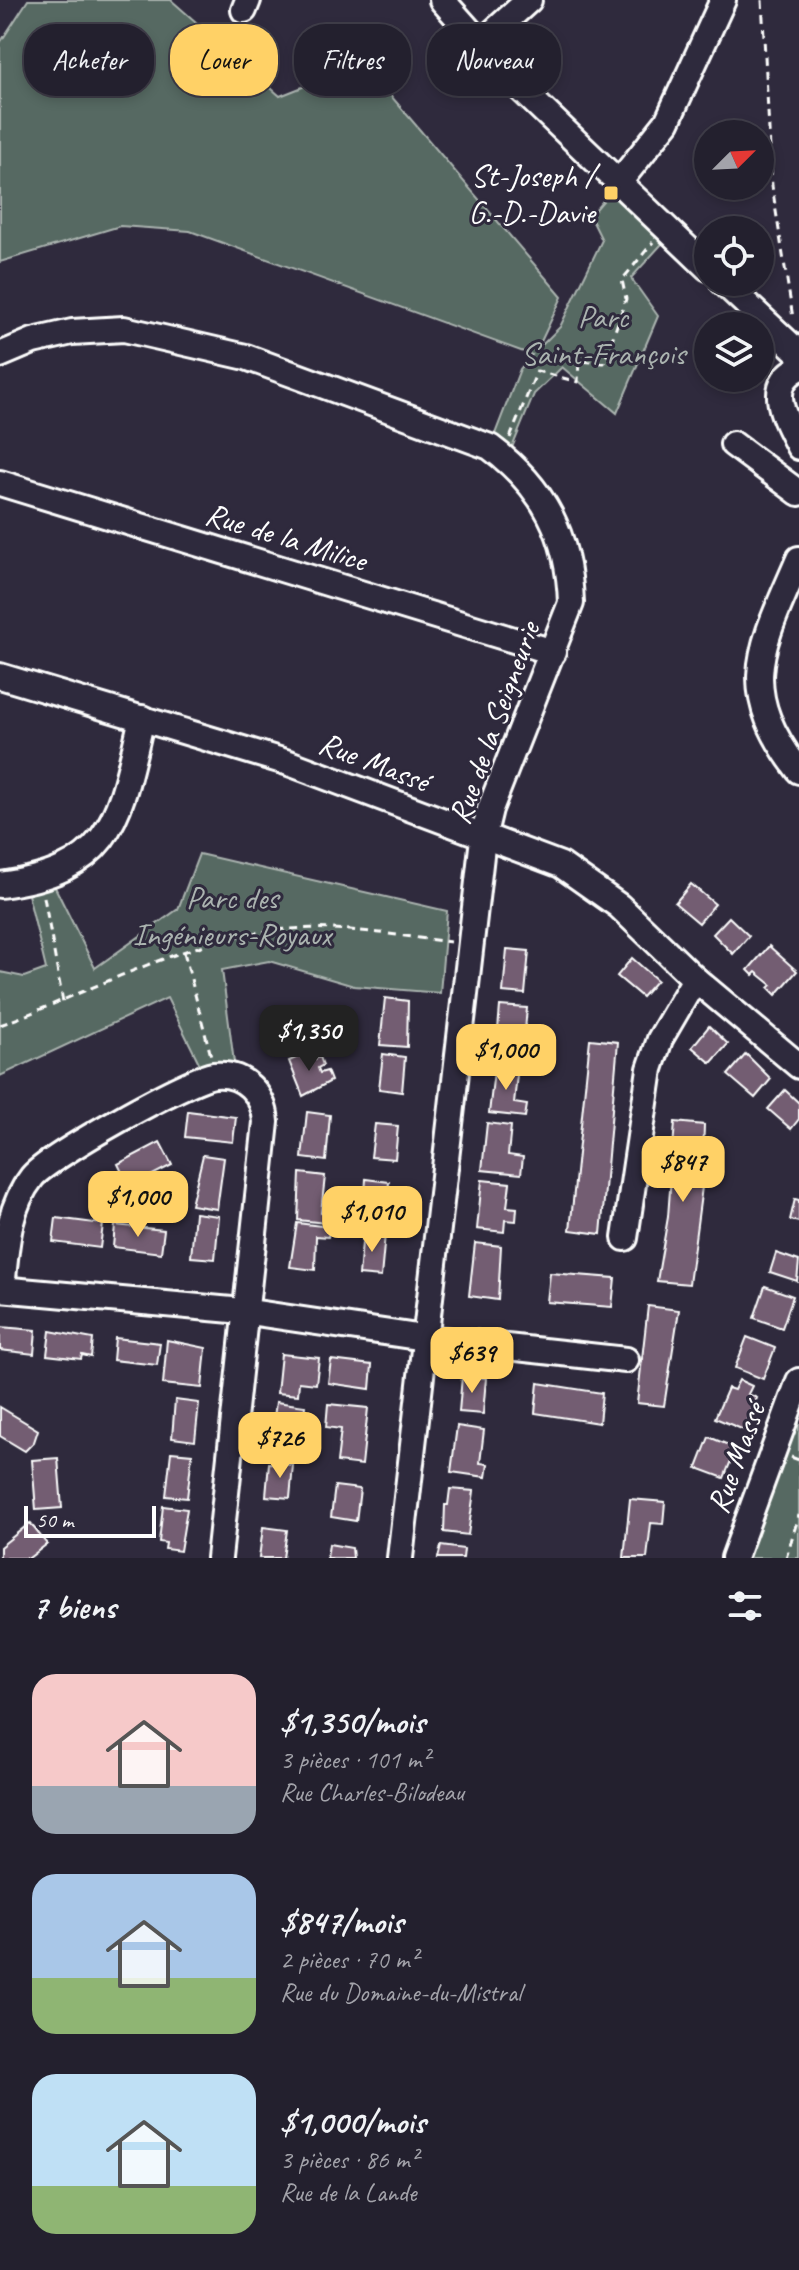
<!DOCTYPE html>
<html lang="fr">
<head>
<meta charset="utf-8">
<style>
	body { margin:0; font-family:Caveat,sans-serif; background:#2f2d3a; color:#f1f3f6; height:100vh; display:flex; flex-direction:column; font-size:30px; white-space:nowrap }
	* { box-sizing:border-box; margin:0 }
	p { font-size:26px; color:#a3a3aa }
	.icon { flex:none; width:44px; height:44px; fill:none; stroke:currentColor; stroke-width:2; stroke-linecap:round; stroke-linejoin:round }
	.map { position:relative; height:1558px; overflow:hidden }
	.details { display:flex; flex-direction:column; background:#23202e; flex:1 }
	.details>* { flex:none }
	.top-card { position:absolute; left:24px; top:24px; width:752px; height:72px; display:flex; gap:16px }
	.needle { width:52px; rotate:66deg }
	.buttons { position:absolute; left:694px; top:120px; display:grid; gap:16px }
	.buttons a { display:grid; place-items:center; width:80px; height:80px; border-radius:50%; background:#23202e; box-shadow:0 4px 12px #0003,0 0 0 2px #403e4a; font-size:40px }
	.scale { position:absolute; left:24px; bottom:20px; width:132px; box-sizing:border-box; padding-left:8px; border:4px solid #fff; border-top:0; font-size:22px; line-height:28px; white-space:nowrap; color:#fff; -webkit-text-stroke:6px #2f2a3d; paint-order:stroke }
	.price { position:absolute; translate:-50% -68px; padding:0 18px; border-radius:16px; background:#ffd166; color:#111; font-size:26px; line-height:52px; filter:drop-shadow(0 2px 4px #0008) }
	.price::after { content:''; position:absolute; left:50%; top:48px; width:24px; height:18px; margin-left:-12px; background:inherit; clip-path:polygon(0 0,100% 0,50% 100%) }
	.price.active { background:#222; color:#fff }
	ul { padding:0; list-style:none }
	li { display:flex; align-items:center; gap:24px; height:200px; padding:0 32px }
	li span { display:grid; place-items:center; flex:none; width:224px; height:160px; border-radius:24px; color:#555 }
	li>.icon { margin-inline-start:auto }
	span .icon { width:96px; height:96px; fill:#fffc; stroke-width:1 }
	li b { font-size:34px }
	h2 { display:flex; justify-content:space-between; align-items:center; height:96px; padding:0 32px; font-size:34px }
	.tag { padding:0 28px; border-radius:32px; background:#23202e; box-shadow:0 4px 12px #0003,0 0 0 2px #403e4a; font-size:28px; line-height:72px }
	.tag.active { background:#ffd166; color:#111 }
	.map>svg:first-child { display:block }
</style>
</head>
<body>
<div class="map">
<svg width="799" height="1558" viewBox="0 0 799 1558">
	<rect width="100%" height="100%" fill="#2f2a3d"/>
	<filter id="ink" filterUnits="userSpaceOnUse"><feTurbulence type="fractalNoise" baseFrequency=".0125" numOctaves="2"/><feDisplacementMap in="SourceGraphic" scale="16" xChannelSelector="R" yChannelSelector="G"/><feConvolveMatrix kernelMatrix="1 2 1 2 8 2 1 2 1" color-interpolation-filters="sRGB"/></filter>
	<g filter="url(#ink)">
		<g fill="#576962" stroke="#abb4b0" stroke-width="2">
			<path d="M28,0H171L280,96L363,63L562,297L537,350L560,327L602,240L590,216L620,181L671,234L631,278L658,316L617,413L562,367L534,394L507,460L490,447L520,369L532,355L190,231L120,226L0,262V43Z"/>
			<path d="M199,854L447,911L440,993L354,986L269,961L222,970L236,1078L206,1077L167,998L0,1076V972L24,977L46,969L25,882L49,875L95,968L178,909Z"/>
			<path d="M799,1381V1558H734Z"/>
		</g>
		<g fill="#735d72" stroke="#fff" stroke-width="2">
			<path d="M691,884L715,904L699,923L675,903Z"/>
			<path d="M729,917L749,936L733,954L713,934Z"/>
			<path d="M769,946L797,971L776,995L769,988L772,985L756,972L753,975L748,970Z"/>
			<path d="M507,949L529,951L525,994L503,992Z"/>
			<path d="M632,958L657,980L642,997L617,976Z"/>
			<path d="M385,998L408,1001L407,1047L380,1045Z"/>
			<path d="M500,1006L527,1008L524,1041H531L530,1056L504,1054L505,1043L497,1042Z"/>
			<path d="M709,1026L728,1044L711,1063L692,1047Z"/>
			<path d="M590,1039L618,1042L601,1234L570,1230Z"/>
			<path d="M310,1052L313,1060L320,1057L323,1065L318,1068L320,1073L327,1071L331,1081L303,1096L289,1061Z"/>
			<path d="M383,1054L405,1057L402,1092L379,1089Z"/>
			<path d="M746,1054L771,1079L755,1098L728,1075Z"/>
			<path d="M495,1063L518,1065L514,1103L527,1105L525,1117L489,1113Z"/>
			<path d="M785,1090L799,1103V1119L791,1129L768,1109Z"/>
			<path d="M188,1111L236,1117L233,1142L185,1137Z"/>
			<path d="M307,1112L330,1115L326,1161L302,1158Z"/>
			<path d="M675,1122L704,1125L702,1187L689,1284L657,1281L668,1217Z"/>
			<path d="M487,1123L511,1126L508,1155L523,1157L521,1174L482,1170Z"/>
			<path d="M375,1124L398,1126L395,1159L371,1157Z"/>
			<path d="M160,1142L172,1165L129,1187L118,1164Z"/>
			<path d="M203,1155L224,1158L217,1209L191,1205Z"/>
			<path d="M300,1173L325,1176L321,1213L327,1214L326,1223L298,1220Z"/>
			<path d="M366,1179L389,1182L388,1193L391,1194L387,1227L363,1224Z"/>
			<path d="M482,1180L510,1183L507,1207L517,1208L516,1221L505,1220L504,1232L477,1229Z"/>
			<path d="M795,1199L799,1200V1222L790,1220Z"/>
			<path d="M195,1213L219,1216L215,1259L191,1257Z"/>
			<path d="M56,1218L103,1224L100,1248L53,1242Z"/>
			<path d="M297,1223L330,1227L328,1237L316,1236L315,1270L290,1267Z"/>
			<path d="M115,1225L164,1230L161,1253L113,1247Z"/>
			<path d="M363,1232L385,1234L381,1277L359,1275Z"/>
			<path d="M475,1243L501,1246L498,1300L469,1296Z"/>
			<path d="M776,1253L799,1261L797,1281L770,1272Z"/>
			<path d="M550,1273L615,1278L612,1307L547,1302Z"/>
			<path d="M765,1286L793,1296L782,1328L754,1318Z"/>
			<path d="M648,1306L679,1310L664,1406L637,1403Z"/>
			<path d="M0,1327L36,1330L34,1354L0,1350Z"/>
			<path d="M50,1331L93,1339L91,1357L82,1355L81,1359L47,1355Z"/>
			<path d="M747,1337L775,1348L763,1379L735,1368Z"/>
			<path d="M115,1338L160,1343L157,1365L113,1360Z"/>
			<path d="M167,1340L206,1348L202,1388L163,1384Z"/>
			<path d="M281,1354L319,1358L316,1384L299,1382L298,1395L277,1393Z"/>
			<path d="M331,1360L372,1365L370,1389L328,1383Z"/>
			<path d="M462,1376L486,1378L483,1414L459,1412Z"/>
			<path d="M739,1380L752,1386L748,1394L757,1398L744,1430L715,1418L728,1388L734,1390Z"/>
			<path d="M538,1383L602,1393L599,1423L535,1413Z"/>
			<path d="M175,1400L199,1403L195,1441L172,1438Z"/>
			<path d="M276,1402L305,1406L299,1453L270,1449Z"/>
			<path d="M328,1404L368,1408L362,1465L337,1462L341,1429L326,1427Z"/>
			<path d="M0,1407L38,1430L34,1442L25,1451L0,1436Z"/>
			<path d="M457,1426L484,1430L480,1463L488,1464L486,1477L451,1472Z"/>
			<path d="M709,1437L736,1448L724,1478L697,1468Z"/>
			<path d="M171,1452L192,1454L187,1498L166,1496Z"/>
			<path d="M58,1458L62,1508L36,1510L32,1460Z"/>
			<path d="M269,1463L293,1465L290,1498L266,1496Z"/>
			<path d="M335,1486L360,1489L356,1521L331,1517Z"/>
			<path d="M450,1489L474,1491L468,1535L444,1532L445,1505H448Z"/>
			<path d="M630,1499L665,1502L663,1524L651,1523L647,1558H624Z"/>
			<path d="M163,1506L187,1509L180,1551L165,1549L166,1543L159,1542Z"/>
			<path d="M30,1523L47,1544L29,1558H0V1547Z"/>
			<path d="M263,1527L287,1530L283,1558H259Z"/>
			<path d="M329,1544L352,1548L353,1558H327Z"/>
			<path d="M441,1546L464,1549L463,1558H438Z"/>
		</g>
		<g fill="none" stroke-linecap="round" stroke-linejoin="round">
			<defs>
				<g id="minor">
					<path d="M442,0L522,90L708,268"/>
					<path d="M244,10L248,0"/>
					<path d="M479,45L529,0"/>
					<path d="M620,181L667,122L723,0"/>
					<path d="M723,282L799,353"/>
					<path d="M0,355L33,341L72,332L124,329L246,357L490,447C544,487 569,536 571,603L490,809L483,838L400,1558"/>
					<path d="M799,368C763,386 787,422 799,447"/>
					<path d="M733,444L799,493"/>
					<path d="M0,483L553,652"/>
					<path d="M799,559C762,646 734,686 799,771"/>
					<path d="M0,676L289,763L561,865L619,906L695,979L799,1066"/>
					<path d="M0,885C115,870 119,816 142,718"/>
					<path d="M625,1238L650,1069L660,1039L695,979"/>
					<path d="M0,1289L243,1311L424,1338L626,1360"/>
					<path d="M2,1289C6,1251 7,1208 32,1177C48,1157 189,1078 214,1075C244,1072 264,1094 266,1122L219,1558"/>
					<path d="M734,1558L799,1381"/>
				</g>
			</defs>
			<use href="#minor" stroke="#fff" stroke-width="30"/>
			<g stroke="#fff" stroke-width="3" stroke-dasharray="8 6" stroke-linecap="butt">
				<path d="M762,0L772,186L793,318"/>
				<path d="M510,438L537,371L578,382L579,361L604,363L626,299L622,280L653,242"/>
				<path d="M44,897L63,1002"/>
				<path d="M184,952L211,1056"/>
				<path d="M0,1025C83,995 183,941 269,931C327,923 392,935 451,942"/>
				<path d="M791,1457L799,1460"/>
				<path d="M786,1558L799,1515"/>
			</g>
			<use href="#minor" stroke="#2f2a3d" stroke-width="24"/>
		</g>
	</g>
	<rect fill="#ffd166" stroke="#2f2a3d" stroke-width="3" x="603" y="185" width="16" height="16" rx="4"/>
	<g text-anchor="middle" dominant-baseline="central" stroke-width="6" stroke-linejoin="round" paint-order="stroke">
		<g font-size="32" fill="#fff" stroke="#2f2a3d" text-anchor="end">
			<text x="595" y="175">St-Joseph /<tspan x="595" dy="37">G.-D.-Davie</tspan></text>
		</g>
		<g font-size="32" fill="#abb4b0" stroke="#2f2a3d">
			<text x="603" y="316">Parc<tspan x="603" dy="37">Saint-François</tspan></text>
			<text x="232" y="897">Parc des<tspan x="232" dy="37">Ingénieurs-Royaux</tspan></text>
		</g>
		<g font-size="32" fill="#fff" stroke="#2f2a3d">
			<text transform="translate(286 537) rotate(17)">Rue de la Milice</text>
			<text transform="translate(494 723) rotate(-70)">Rue de la Seigneurie</text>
			<text transform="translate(374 762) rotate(21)">Rue Massé</text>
			<text transform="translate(736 1458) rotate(-70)">Rue Massé</text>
		</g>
	</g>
</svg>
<div class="buttons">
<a><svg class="needle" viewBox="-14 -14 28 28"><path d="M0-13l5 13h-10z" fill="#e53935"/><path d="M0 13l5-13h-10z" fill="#a3a3aa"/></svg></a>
<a><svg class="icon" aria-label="locate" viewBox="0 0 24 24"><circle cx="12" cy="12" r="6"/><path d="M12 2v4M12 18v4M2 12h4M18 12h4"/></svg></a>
<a><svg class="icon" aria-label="layers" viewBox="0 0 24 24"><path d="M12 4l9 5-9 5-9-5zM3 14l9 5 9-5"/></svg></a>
</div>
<div class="scale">50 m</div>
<b class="price active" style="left:309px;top:1073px">$1,350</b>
<b class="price" style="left:506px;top:1092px">$1,000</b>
<b class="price" style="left:683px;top:1204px">$847</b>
<b class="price" style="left:138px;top:1239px">$1,000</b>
<b class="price" style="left:372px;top:1254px">$1,010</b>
<b class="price" style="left:472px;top:1395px">$639</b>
<b class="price" style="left:280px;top:1480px">$726</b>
<div class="top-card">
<a class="tag">Acheter</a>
<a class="tag active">Louer</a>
<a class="tag">Filtres</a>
<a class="tag">Nouveau</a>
</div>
</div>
<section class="details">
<h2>7 biens<svg class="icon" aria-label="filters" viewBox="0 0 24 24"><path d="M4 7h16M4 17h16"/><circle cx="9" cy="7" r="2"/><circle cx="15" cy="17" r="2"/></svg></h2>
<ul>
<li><span style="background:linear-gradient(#f6c9c9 70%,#9aa5b1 0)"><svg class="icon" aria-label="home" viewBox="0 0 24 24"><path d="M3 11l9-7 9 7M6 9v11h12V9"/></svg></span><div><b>$1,350/mois</b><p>3 pièces · 101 m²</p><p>Rue Charles-Bilodeau</p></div></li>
<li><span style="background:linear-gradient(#a9c7e8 65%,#8fb573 0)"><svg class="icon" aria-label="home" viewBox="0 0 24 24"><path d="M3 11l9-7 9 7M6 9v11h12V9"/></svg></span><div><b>$847/mois</b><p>2 pièces · 70 m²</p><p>Rue du Domaine-du-Mistral</p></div></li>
<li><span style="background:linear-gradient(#bfe0f5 70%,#8fb573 0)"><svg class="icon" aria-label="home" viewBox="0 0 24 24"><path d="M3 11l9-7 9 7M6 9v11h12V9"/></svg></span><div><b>$1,000/mois</b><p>3 pièces · 86 m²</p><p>Rue de la Lande</p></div></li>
</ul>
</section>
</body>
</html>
